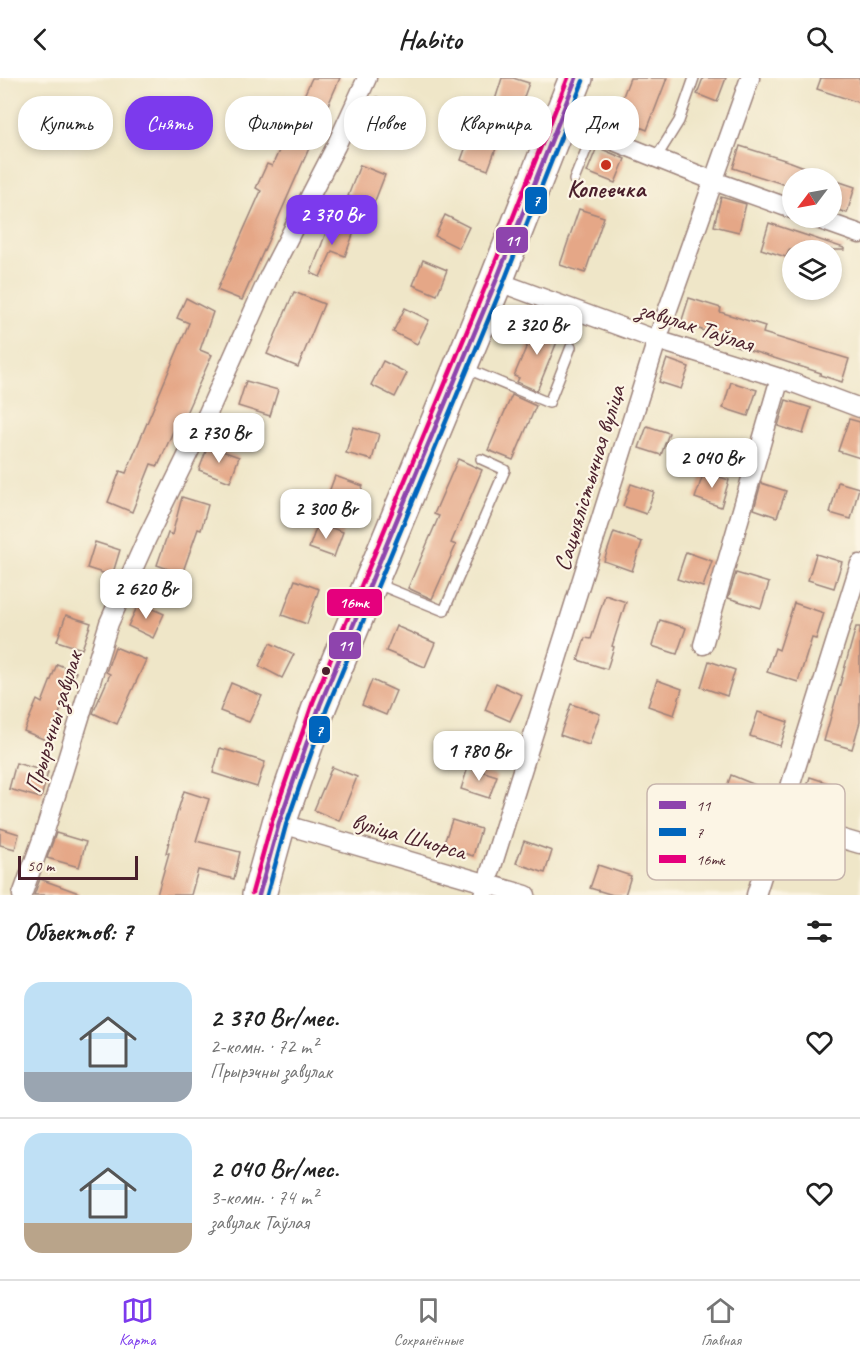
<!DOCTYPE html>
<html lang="ru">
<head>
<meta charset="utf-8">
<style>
	body { margin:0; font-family:Caveat,sans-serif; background:#f6f6f6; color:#222; height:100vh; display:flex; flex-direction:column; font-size:22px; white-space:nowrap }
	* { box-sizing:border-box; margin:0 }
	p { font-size:20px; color:#767676 }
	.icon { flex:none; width:33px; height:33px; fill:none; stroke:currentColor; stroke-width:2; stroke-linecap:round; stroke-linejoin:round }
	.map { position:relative; height:817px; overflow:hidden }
	.side { display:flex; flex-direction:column; background:#fff; flex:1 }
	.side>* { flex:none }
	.hud { position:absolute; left:18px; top:18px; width:825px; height:54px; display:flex; gap:12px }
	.needle { width:39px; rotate:238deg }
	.controls { position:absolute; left:782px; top:90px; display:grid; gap:12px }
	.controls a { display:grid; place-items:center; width:60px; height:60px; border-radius:50%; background:#fff; box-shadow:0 3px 9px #0003; font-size:30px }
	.scale { position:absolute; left:18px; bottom:15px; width:120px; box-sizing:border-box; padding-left:6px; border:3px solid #4a1f2b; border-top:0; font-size:16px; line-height:21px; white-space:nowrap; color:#4a1f2b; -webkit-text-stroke:4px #fcf5e5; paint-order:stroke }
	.price { position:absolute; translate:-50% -51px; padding:0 14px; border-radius:12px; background:#fff; color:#222; font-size:20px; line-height:39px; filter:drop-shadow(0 2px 3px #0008) }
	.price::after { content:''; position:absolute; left:50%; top:36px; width:18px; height:14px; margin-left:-9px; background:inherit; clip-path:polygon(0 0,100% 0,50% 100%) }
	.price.active { background:#7c3aed; color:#fff }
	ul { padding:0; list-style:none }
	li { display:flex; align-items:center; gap:18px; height:150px; padding:0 24px }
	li+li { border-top:2px solid #e0e0e0 }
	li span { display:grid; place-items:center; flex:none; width:168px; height:120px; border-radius:18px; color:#555 }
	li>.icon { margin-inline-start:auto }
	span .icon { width:72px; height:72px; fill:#fffc; stroke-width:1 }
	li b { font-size:26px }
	h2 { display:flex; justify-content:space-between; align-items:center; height:72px; padding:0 24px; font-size:26px }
	.tag { padding:0 21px; border-radius:24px; background:#fff; box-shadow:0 3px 9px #0003; font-size:21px; line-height:54px }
	.tag.active { background:#7c3aed; color:#fff }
	header { display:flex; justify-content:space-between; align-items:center; height:78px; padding:0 24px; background:#fff; font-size:27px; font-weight:700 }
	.tab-bar { display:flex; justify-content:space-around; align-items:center; height:84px; border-top:2px solid #e0e0e0; background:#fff; font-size:16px; color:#767676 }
	.tab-bar a { display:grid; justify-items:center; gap:3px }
	.tab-bar .active { color:#7c3aed }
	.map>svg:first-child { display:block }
</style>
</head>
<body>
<header><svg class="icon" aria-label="back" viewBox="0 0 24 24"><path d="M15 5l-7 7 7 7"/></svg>Habito<svg class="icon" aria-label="search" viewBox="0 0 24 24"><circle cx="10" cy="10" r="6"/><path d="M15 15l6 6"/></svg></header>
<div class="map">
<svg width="860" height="817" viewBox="0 0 860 817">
	<rect width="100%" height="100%" fill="#fcf5e5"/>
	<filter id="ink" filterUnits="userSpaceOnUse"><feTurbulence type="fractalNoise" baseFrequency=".0167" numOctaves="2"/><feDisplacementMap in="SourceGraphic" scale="12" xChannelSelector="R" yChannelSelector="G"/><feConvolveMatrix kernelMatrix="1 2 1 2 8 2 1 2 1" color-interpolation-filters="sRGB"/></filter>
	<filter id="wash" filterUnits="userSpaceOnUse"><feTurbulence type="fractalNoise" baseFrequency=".008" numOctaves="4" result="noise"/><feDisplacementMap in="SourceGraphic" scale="24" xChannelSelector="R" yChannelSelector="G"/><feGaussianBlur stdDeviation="1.35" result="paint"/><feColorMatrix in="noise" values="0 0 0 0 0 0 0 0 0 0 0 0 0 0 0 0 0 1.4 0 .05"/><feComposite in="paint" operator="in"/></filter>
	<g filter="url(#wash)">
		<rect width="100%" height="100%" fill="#efe6c8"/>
		<g id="blocks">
			<g fill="#e5a787">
				<path d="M312,0H340L242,222L217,212L261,113L256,110L267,86L272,88Z"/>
				<path d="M502,0H513L529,5L520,30L495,22Z"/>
				<path d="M630,0H667L647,52L615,39Z"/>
				<path d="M703,0H726L717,24L697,16Z"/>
				<path d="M821,0H860V25L817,11Z"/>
				<path d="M377,19L403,28L392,59L367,51Z"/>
				<path d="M471,55L498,65L488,92L461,82Z"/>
				<path d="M740,68L791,84L831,99V100H792V109L733,90Z"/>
				<path d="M597,69L625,81L615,105L587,94Z"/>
				<path d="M360,87L385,97L373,128L348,118Z"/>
				<path d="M831,101L855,109L847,135L831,130Z"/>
				<path d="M721,119L746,126L739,154L714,148Z"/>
				<path d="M579,131L604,139L585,195L560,187Z"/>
				<path d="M445,137L469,149L459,170L435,158Z"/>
				<path d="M330,144L354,154L345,178L332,173L320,199L311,195Z"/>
				<path d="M769,145L844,170V172H789L786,179L761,171Z"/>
				<path d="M423,182L447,192L437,217L413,207Z"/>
				<path d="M294,214L324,226L298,289L267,276Z"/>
				<path d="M186,220L213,234L200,272L212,277L182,344L178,342L158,388L151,386L132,434L108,424L120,393L126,395L189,245L177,240Z"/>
				<path d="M689,220L721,230L720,234L765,248L763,255L849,281L842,304L820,297L821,295L730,266L732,262L681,245Z"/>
				<path d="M405,230L429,242L417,266L393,254Z"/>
				<path d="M537,244L561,254L537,313L517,304L519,300L514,298Z"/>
				<path d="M667,281L689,289L681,311L659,304Z"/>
				<path d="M383,283L407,295L395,319L371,307Z"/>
				<path d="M246,303L278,312L270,338L238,328Z"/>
				<path d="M731,304L757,312L748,338L723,330Z"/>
				<path d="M512,317L536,328L513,382L488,372Z"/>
				<path d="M786,322L811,330L803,356L778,348Z"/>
				<path d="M849,341L860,344V380L838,373Z"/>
				<path d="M647,348L669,355L661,377L639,370Z"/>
				<path d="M353,349L379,356L372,382L346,375Z"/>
				<path d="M208,368L239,379L230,404L199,392Z"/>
				<path d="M458,381L482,392L451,465L456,467L432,521L408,510L439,438L434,436Z"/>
				<path d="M704,394L729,402L721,429L695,420Z"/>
				<path d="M335,398L363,408L354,433L326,422Z"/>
				<path d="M838,404L859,410L851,441L830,435Z"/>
				<path d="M761,405L786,413L777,439L754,431Z"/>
				<path d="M631,406L654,414L646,436L623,428Z"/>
				<path d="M182,419L208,427L201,452L198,451L182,496L157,487L168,455L172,457Z"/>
				<path d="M318,445L343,454L334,479L309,470Z"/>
				<path d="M614,454L642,464L632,493L604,483Z"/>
				<path d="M95,464L120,472L112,498L87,490Z"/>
				<path d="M686,474L712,483L703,509L677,501Z"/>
				<path d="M816,476L842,484L834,510L808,502Z"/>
				<path d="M736,495L769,505L761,530L728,520Z"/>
				<path d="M295,502L319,511L307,546L282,537Z"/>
				<path d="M605,517L626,524L612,568L614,569L607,591L578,582L585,560L591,561Z"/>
				<path d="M139,525L164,536L153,560L128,548Z"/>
				<path d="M794,525L824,535L816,561L812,560L798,604L767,594L775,570L779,572Z"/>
				<path d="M66,537L91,545L82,571L57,563Z"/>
				<path d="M660,542L686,550L677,576L652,568Z"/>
				<path d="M396,548L435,565L425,589L386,573Z"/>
				<path d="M856,549H860V644L852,671L824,663Z"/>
				<path d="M270,565L294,576L282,600L259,588Z"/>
				<path d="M115,569L146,582L117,646L93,635L110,596L106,594Z"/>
				<path d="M709,583L735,592L727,618L701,609Z"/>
				<path d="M57,586L76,594L48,663L24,653L37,622L42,625Z"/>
				<path d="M372,602L396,613L386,637L362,627Z"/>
				<path d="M657,602L682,611L674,637L648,628Z"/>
				<path d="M231,605L262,618L249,644L220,633Z"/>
				<path d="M496,605L522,617L510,643L485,632Z"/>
				<path d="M571,626L600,636L589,667L560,657Z"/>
				<path d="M758,634L788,644L780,668L750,658Z"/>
				<path d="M220,670L265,684L257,709L213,695Z"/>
				<path d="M16,685L48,694L41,720L9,711Z"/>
				<path d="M332,689L357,699L339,743L314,732Z"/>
				<path d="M468,689L497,698L489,720L461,711Z"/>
				<path d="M731,697L765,711L757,732L723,719Z"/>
				<path d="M810,699L837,708L828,734L802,725Z"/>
				<path d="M184,713L209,721L196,763L240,774L234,801L198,792L191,817H157L169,775H166L172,752Z"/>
				<path d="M452,742L481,751L473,778L443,768Z"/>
				<path d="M0,750L19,756L15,771L0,767Z"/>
				<path d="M56,755L86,764L79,789L47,780Z"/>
				<path d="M524,763L552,773L545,795L516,785Z"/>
				<path d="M598,787L631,798L625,817H613L590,810Z"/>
				<path d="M40,801L79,815V817H34Z"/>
			</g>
		</g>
	</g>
	<g filter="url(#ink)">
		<use href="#blocks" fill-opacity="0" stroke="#9c827a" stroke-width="1.5"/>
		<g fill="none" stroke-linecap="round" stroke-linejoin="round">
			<defs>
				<g id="lane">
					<path d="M656,80L679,43L694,0"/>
					<path d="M574,102L593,55"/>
					<path d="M465,290L549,325L571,269"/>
					<path d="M375,505L444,533L505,392L481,381"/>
				</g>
				<g id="street">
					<path d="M561,42L714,103L792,131"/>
					<path d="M815,140L860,156"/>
					<path d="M496,203L657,262L780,300L860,330"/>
					<path d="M703,567L780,300"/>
					<path d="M778,742L860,766"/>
					<path d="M279,745L526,817"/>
					<path d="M22,817L44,756L109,545L147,460L208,335L270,196L336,68L367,0"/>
					<path d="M483,817L657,262L750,0"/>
					<path d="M756,817L860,486"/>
				</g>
				<path id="highway" d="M259,817L279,745L320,627L496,203L576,0"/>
			</defs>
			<use href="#lane" stroke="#9c827a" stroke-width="12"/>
			<use href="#street" stroke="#9c827a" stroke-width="21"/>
			<use href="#highway" stroke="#9c827a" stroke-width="36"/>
			<use href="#lane" stroke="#fff" stroke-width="9"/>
			<use href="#street" stroke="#fff" stroke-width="18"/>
			<use href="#highway" stroke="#fff" stroke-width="33"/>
			<defs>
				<path id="bus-1" d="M259,817L279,745L320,627L496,203L576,0"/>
				<path id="bus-2" d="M267,817L286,747L327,630L503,206L583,3"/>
				<path id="bus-3" d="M252,815L272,743L313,624L489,200L568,0"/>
			</defs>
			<use href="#bus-1" stroke="#fcf5e5" stroke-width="9"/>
			<use href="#bus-2" stroke="#fcf5e5" stroke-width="9"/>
			<use href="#bus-3" stroke="#fcf5e5" stroke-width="9"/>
			<use href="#bus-1" stroke="#8e44ad" stroke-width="4.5"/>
			<use href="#bus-2" stroke="#0065bd" stroke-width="4.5"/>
			<use href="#bus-3" stroke="#e5007d" stroke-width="4.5"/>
		</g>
	</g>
	<circle fill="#c8321e" stroke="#fcf5e5" stroke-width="2" cx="606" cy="87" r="6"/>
	<circle fill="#4a1f2b" stroke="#fcf5e5" stroke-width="2" cx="326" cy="593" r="5"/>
	<g text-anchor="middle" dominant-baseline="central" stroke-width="4.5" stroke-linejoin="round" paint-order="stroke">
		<g font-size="24" font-weight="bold" fill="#4a1f2b" stroke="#fcf5e5">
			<text x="606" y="111">Копеечка</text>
		</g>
		<g font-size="24" fill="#4a1f2b" stroke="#fcf5e5">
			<text transform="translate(696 248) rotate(18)">завулак Таўлая</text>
			<text transform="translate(589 400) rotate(-73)">Сацыялістычная вуліца</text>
			<text transform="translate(53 644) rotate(-73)">Прырэчны завулак</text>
			<text transform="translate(409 758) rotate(16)">вуліца Шчорса</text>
		</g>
	</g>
	<rect x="647" y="706" width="198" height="96" rx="9" fill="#fcf5e5" stroke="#c7b5ad" stroke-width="1.5"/>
	<rect x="659" y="723" width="27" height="8" fill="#8e44ad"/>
	<rect x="659" y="750" width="27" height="8" fill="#0065bd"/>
	<rect x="659" y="777" width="27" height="8" fill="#e5007d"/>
	<g font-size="16" fill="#4a1f2b">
		<text x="696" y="733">11</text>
		<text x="696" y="760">7</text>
		<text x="696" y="787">16тк</text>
	</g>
	<g stroke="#fcf5e5" stroke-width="2">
		<rect x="524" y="108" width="24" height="29" rx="6" fill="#0065bd"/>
		<rect x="495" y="148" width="34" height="28" rx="6" fill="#8e44ad"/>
		<rect x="326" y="510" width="57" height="29" rx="6" fill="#e5007d"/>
		<rect x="328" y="553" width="34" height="29" rx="6" fill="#8e44ad"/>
		<rect x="308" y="637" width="23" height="29" rx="6" fill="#0065bd"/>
	</g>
	<g font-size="16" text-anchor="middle" font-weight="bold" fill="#fff">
		<text x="536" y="128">7</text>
		<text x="512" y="168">11</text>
		<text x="354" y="530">16тк</text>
		<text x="345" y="573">11</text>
		<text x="319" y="658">7</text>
	</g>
</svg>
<div class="controls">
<a><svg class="needle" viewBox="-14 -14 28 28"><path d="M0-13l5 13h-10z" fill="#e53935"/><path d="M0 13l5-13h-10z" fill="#767676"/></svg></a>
<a><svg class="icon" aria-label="layers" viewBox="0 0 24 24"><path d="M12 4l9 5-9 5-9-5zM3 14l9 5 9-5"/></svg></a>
</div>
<div class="scale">50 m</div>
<b class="price active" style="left:332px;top:168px">2 370 Br</b>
<b class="price" style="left:537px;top:278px">2 320 Br</b>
<b class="price" style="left:219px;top:386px">2 730 Br</b>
<b class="price" style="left:712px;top:411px">2 040 Br</b>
<b class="price" style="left:326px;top:462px">2 300 Br</b>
<b class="price" style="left:146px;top:542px">2 620 Br</b>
<b class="price" style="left:479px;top:704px">1 780 Br</b>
<div class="hud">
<a class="tag">Купить</a>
<a class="tag active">Снять</a>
<a class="tag">Фильтры</a>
<a class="tag">Новое</a>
<a class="tag">Квартира</a>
<a class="tag">Дом</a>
</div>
</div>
<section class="side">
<h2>Объектов: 7<svg class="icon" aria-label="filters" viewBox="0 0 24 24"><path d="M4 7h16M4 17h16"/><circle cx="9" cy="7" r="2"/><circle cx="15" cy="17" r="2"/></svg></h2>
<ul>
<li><span style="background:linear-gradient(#bfe0f5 75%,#9aa5b1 0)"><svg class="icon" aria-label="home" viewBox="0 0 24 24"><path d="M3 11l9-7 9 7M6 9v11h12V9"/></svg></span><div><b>2 370 Br/мес.</b><p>2-комн. · 72 m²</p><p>Прырэчны завулак</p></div><svg class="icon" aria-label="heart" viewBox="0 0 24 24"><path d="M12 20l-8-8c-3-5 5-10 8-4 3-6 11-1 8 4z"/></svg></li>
<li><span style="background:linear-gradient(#bfe0f5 75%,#b9a48a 0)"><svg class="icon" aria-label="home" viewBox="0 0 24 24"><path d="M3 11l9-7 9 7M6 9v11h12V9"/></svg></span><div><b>2 040 Br/мес.</b><p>3-комн. · 74 m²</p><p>завулак Таўлая</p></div><svg class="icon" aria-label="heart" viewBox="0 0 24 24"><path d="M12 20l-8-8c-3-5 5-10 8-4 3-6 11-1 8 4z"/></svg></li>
</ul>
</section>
<nav class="tab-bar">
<a class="active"><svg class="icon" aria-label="map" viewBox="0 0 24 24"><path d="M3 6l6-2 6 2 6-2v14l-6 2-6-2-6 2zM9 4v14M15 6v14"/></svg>Карта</a>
<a><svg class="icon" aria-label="saved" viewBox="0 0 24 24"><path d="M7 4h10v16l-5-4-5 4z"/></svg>Сохранённые</a>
<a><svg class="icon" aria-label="home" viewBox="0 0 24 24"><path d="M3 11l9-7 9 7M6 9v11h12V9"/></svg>Главная</a>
</nav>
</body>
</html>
